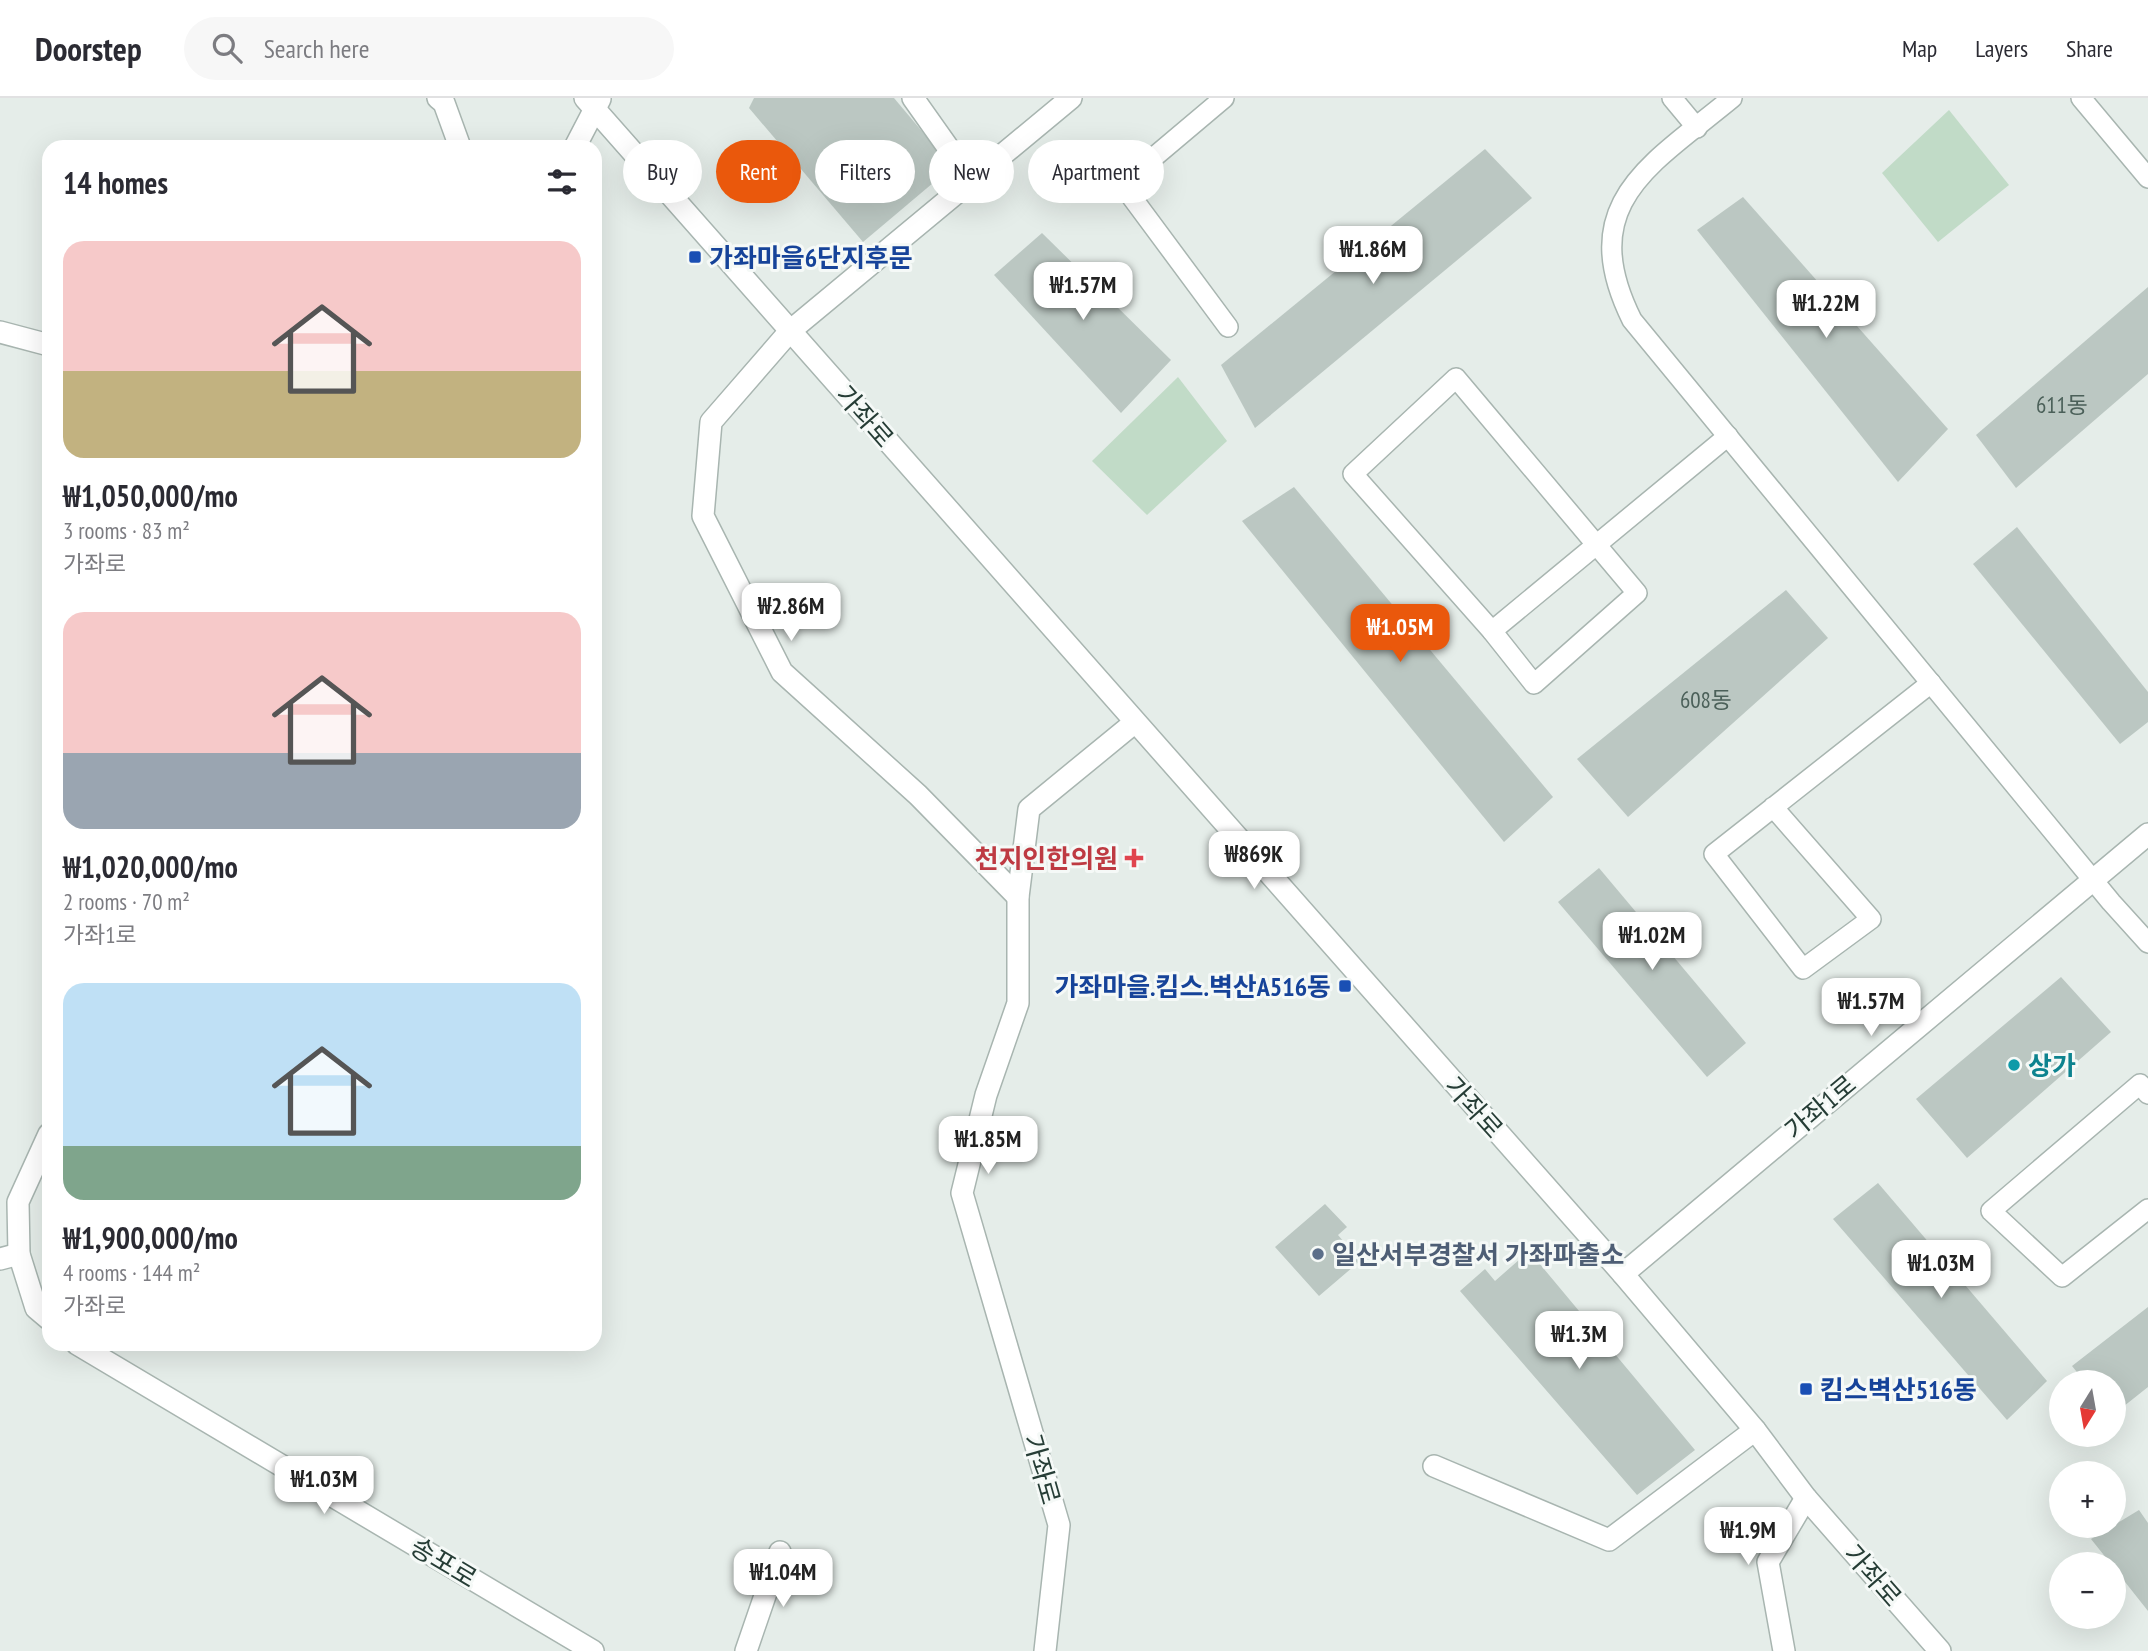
<!DOCTYPE html>
<html lang="en">
<head>
<meta charset="utf-8">
<style>
	body { margin:0; font-family:"PT Sans Narrow","Noto Sans KR",sans-serif; background:#f7f7f7; color:#2b2b33; height:100vh; display:flex; flex-direction:column; font-size:26px; white-space:nowrap }
	* { box-sizing:border-box; margin:0 }
	p { font-size:23px; color:#7c7c81 }
	.icon { flex:none; width:38px; height:38px; fill:none; stroke:currentColor; stroke-width:2; stroke-linecap:round; stroke-linejoin:round }
	.map { position:relative; flex:1; overflow:hidden }
	.sheet { position:absolute; left:42px; top:42px; width:560px; height:1211px; display:flex; flex-direction:column; background:#fff; border-radius:21px; box-shadow:0 7px 28px #0002 }
	.sheet>* { flex:none }
	.guide { position:absolute; left:623px; top:42px; width:665px; height:63px; display:flex; gap:14px }
	.needle { width:46px; rotate:191deg }
	.fabs { position:absolute; left:2049px; top:1272px; display:grid; gap:14px }
	.fabs a { display:grid; place-items:center; width:77px; height:77px; border-radius:50%; background:#fff; box-shadow:0 7px 28px #0002; font-size:35px }
	.price { position:absolute; translate:-50% -60px; padding:0 16px; border-radius:14px; background:#fff; color:#222; font-size:23px; line-height:46px; filter:drop-shadow(0 2px 4px #0008) }
	.price::after { content:''; position:absolute; left:50%; top:42px; width:21px; height:16px; margin-left:-10px; background:inherit; clip-path:polygon(0 0,100% 0,50% 100%) }
	.price.active { background:#ea580c; color:#fff }
	ul { padding:0; list-style:none }
	li { display:grid; align-content:center; gap:14px; height:371px; padding:0 21px }
	li span { display:grid; place-items:center; height:217px; border-radius:21px; color:#555 }
	li>.icon { margin-inline-start:auto }
	span .icon { width:126px; height:126px; fill:#fffc; stroke-width:1 }
	li b { font-size:30px }
	h2 { display:flex; justify-content:space-between; align-items:center; height:84px; padding:0 21px; font-size:30px }
	.tag { padding:0 24px; border-radius:32px; background:#fff; box-shadow:0 7px 28px #0002; font-size:24px; line-height:63px }
	.tag.active { background:#ea580c; color:#fff }
	header { display:flex; align-items:center; gap:42px; box-sizing:border-box; height:98px; padding:0 35px; background:#fff; border-bottom:2px solid #e1e1e2 }
	header strong { font-size:33px }
	nav { display:flex; gap:38px; margin-inline-start:auto; font-size:24px }
	.search { width:490px; height:63px; background:#f7f7f7; display:flex; align-items:center; gap:18px; box-sizing:border-box; padding:0 24px; border-radius:38px; color:#7c7c81; font-size:26px }
	.map>svg:first-child { display:block }
</style>
</head>
<body>
<header>
<strong>Doorstep</strong>
<div class="search"><svg class="icon" aria-label="search" viewBox="0 0 24 24"><circle cx="10" cy="10" r="6"/><path d="M15 15l6 6"/></svg>Search here</div>
<nav><a>Map</a><a>Layers</a><a>Share</a></nav>
</header>
<div class="map">
<svg width="2148" height="1553" viewBox="0 0 2148 1553">
	<rect width="100%" height="100%" fill="#e5ede9"/>
	<g fill="#c1dbc7">
		<path d="M1949,12L2009,87L1938,144L1882,75Z"/>
		<path d="M1178,279L1227,343L1147,417L1092,363Z"/>
	</g>
	<g fill="#bbc7c2">
		<path d="M754,0H894L952,69L863,144L749,10Z"/>
		<path d="M1485,51L1532,100L1255,330L1221,267Z"/>
		<path d="M1743,99L1948,331L1898,384L1697,132Z"/>
		<path d="M1042,135L1171,262L1121,315L994,177Z"/>
		<path d="M2148,189V276L2016,390L1976,337Z"/>
		<path d="M1294,389L1553,699L1504,744L1242,423Z"/>
		<path d="M2017,429L2148,594V624L2120,646L1973,466Z"/>
		<path d="M1786,492L1828,540L1628,719L1577,661Z"/>
		<path d="M1599,770L1746,945L1707,979L1558,804Z"/>
		<path d="M2061,879L2111,934L1967,1060L1916,1001Z"/>
		<path d="M1878,1085L2047,1283L2007,1322L1833,1121Z"/>
		<path d="M1325,1106L1347,1129L1338,1137L1360,1163L1319,1198L1275,1149Z"/>
		<path d="M1529,1153L1695,1352L1637,1397L1460,1193L1485,1171L1495,1183Z"/>
		<path d="M2148,1209V1289L2114,1316V1284H2085L2072,1268Z"/>
		<path d="M2139,1412L2148,1425V1513L2114,1470V1466H2111L2091,1441Z"/>
	</g>
	<g fill="none" stroke-linecap="round" stroke-linejoin="round">
		<defs>
			<g id="service">
				<path d="M1224,0L1122,86L1228,229"/>
				<path d="M1672,0L1697,30"/>
				<path d="M1732,0C1651,67 1574,105 1632,222L2111,804L2148,845"/>
				<path d="M2081,0L2148,80"/>
				<path d="M1456,280L1637,495L1534,586L1492,533L1353,376Z"/>
				<path d="M1492,533L1728,338"/>
				<path d="M1773,709L1871,821L1803,871L1714,756L1931,585"/>
				<path d="M2148,996L2140,986L1991,1113L2062,1179L2148,1111"/>
			</g>
			<g id="minor">
				<path d="M438,0L444,5L460,49"/>
				<path d="M913,0L971,82"/>
				<path d="M0,234L49,247"/>
				<path d="M1018,799L918,697L782,574L703,418L711,324L790,233L1071,0"/>
				<path d="M0,1161L19,1156"/>
				<path d="M1434,1368L1609,1442L1755,1332"/>
				<path d="M746,1553L780,1454"/>
				<path d="M1045,1553L1059,1427L962,1095L986,997L1018,905V799L1029,711L1134,625"/>
				<path d="M1784,1553L1768,1464L1806,1400"/>
			</g>
			<g id="tertiary">
				<path d="M585,0L1623,1176L1755,1332L1806,1400L1940,1553"/>
				<path d="M575,49L600,1"/>
				<path d="M49,1036L18,1104L19,1156L36,1210L49,1221"/>
				<path d="M1623,1176L2148,736"/>
				<path d="M77,1246L593,1553"/>
			</g>
		</defs>
		<use href="#service" stroke="#a8b5b0" stroke-width="22"/>
		<use href="#minor" stroke="#a8b5b0" stroke-width="24"/>
		<use href="#tertiary" stroke="#a8b5b0" stroke-width="24"/>
		<use href="#service" stroke="#fff" stroke-width="19"/>
		<use href="#minor" stroke="#fff" stroke-width="21"/>
		<use href="#tertiary" stroke="#fff" stroke-width="21"/>
	</g>
	<g fill="#1a4fb4" stroke="#f5f9f7" stroke-width="2.5">
		<rect x="688" y="152" width="14" height="14" rx="3.5"/>
		<rect x="1338" y="881" width="14" height="14" rx="3.5"/>
		<rect x="1799" y="1284" width="14" height="14" rx="3.5"/>
	</g>
	<path fill="#e0444e" stroke="#f5f9f7" stroke-width="2.5" d="M1130.5 749.5h7v7h7v7h-7v7h-7v-7h-7v-7h7z"/>
	<circle fill="#0f9aa8" stroke="#f5f9f7" stroke-width="2.5" cx="2014" cy="967" r="7"/>
	<circle fill="#5c6f8a" stroke="#f5f9f7" stroke-width="2.5" cx="1318" cy="1156" r="7"/>
	<g text-anchor="middle" dominant-baseline="central" stroke-width="6" stroke-linejoin="round" paint-order="stroke">
		<g font-size="23" fill="#4b6059">
			<text x="2062" y="306">611동</text>
			<text x="1706" y="601">608동</text>
		</g>
		<g font-size="26" font-weight="bold" fill="#164399" stroke="#f5f9f7" text-anchor="start">
			<text x="709" y="159">가좌마을6단지후문</text>
			<text x="1331" y="888" text-anchor="end">가좌마을.킴스.벽산A516동</text>
			<text x="1820" y="1291">킴스벽산516동</text>
		</g>
		<g font-size="26" fill="#263d36" stroke="#f5f9f7">
			<text transform="translate(865 318) rotate(49)">가좌로</text>
			<text transform="translate(1474 1009) rotate(48)">가좌로</text>
			<text transform="translate(1820 1009) rotate(-40)">가좌1로</text>
			<text transform="translate(1042 1371) rotate(74)">가좌로</text>
			<text transform="translate(444 1464) rotate(31)">송포로</text>
			<text transform="translate(1873 1477) rotate(49)">가좌로</text>
		</g>
		<g font-size="26" font-weight="bold" fill="#be3a42" stroke="#f5f9f7" text-anchor="end">
			<text x="1118" y="760">천지인한의원</text>
		</g>
		<g font-size="26" font-weight="bold" fill="#0d838f" stroke="#f5f9f7" text-anchor="start">
			<text x="2028" y="967">상가</text>
		</g>
		<g font-size="26" font-weight="bold" fill="#4e5e75" stroke="#f5f9f7" text-anchor="start">
			<text x="1332" y="1156">일산서부경찰서 가좌파출소</text>
		</g>
	</g>
</svg>
<div class="fabs">
<a><svg class="needle" viewBox="-14 -14 28 28"><path d="M0-13l5 13h-10z" fill="#e53935"/><path d="M0 13l5-13h-10z" fill="#7c7c81"/></svg></a>
<a>+</a>
<a>−</a>
</div>
<b class="price" style="left:1373px;top:188px">₩1.86M</b>
<b class="price" style="left:1083px;top:224px">₩1.57M</b>
<b class="price" style="left:1826px;top:242px">₩1.22M</b>
<b class="price" style="left:791px;top:545px">₩2.86M</b>
<b class="price active" style="left:1400px;top:566px">₩1.05M</b>
<b class="price" style="left:1254px;top:793px">₩869K</b>
<b class="price" style="left:1652px;top:874px">₩1.02M</b>
<b class="price" style="left:1871px;top:940px">₩1.57M</b>
<b class="price" style="left:988px;top:1078px">₩1.85M</b>
<b class="price" style="left:1941px;top:1202px">₩1.03M</b>
<b class="price" style="left:1579px;top:1273px">₩1.3M</b>
<b class="price" style="left:324px;top:1418px">₩1.03M</b>
<b class="price" style="left:1748px;top:1469px">₩1.9M</b>
<b class="price" style="left:783px;top:1511px">₩1.04M</b>
<div class="guide">
<a class="tag">Buy</a>
<a class="tag active">Rent</a>
<a class="tag">Filters</a>
<a class="tag">New</a>
<a class="tag">Apartment</a>
</div>
<section class="sheet">
<h2>14 homes<svg class="icon" aria-label="filters" viewBox="0 0 24 24"><path d="M4 7h16M4 17h16"/><circle cx="9" cy="7" r="2"/><circle cx="15" cy="17" r="2"/></svg></h2>
<ul>
<li><span style="background:linear-gradient(#f6c9c9 60%,#c2b280 0)"><svg class="icon" aria-label="home" viewBox="0 0 24 24"><path d="M3 11l9-7 9 7M6 9v11h12V9"/></svg></span><div><b>₩1,050,000/mo</b><p>3 rooms · 83 m²</p><p>가좌로</p></div></li>
<li><span style="background:linear-gradient(#f6c9c9 65%,#9aa5b1 0)"><svg class="icon" aria-label="home" viewBox="0 0 24 24"><path d="M3 11l9-7 9 7M6 9v11h12V9"/></svg></span><div><b>₩1,020,000/mo</b><p>2 rooms · 70 m²</p><p>가좌1로</p></div></li>
<li><span style="background:linear-gradient(#bfe0f5 75%,#7fa58c 0)"><svg class="icon" aria-label="home" viewBox="0 0 24 24"><path d="M3 11l9-7 9 7M6 9v11h12V9"/></svg></span><div><b>₩1,900,000/mo</b><p>4 rooms · 144 m²</p><p>가좌로</p></div></li>
</ul>
</section>
</div>
</body>
</html>
